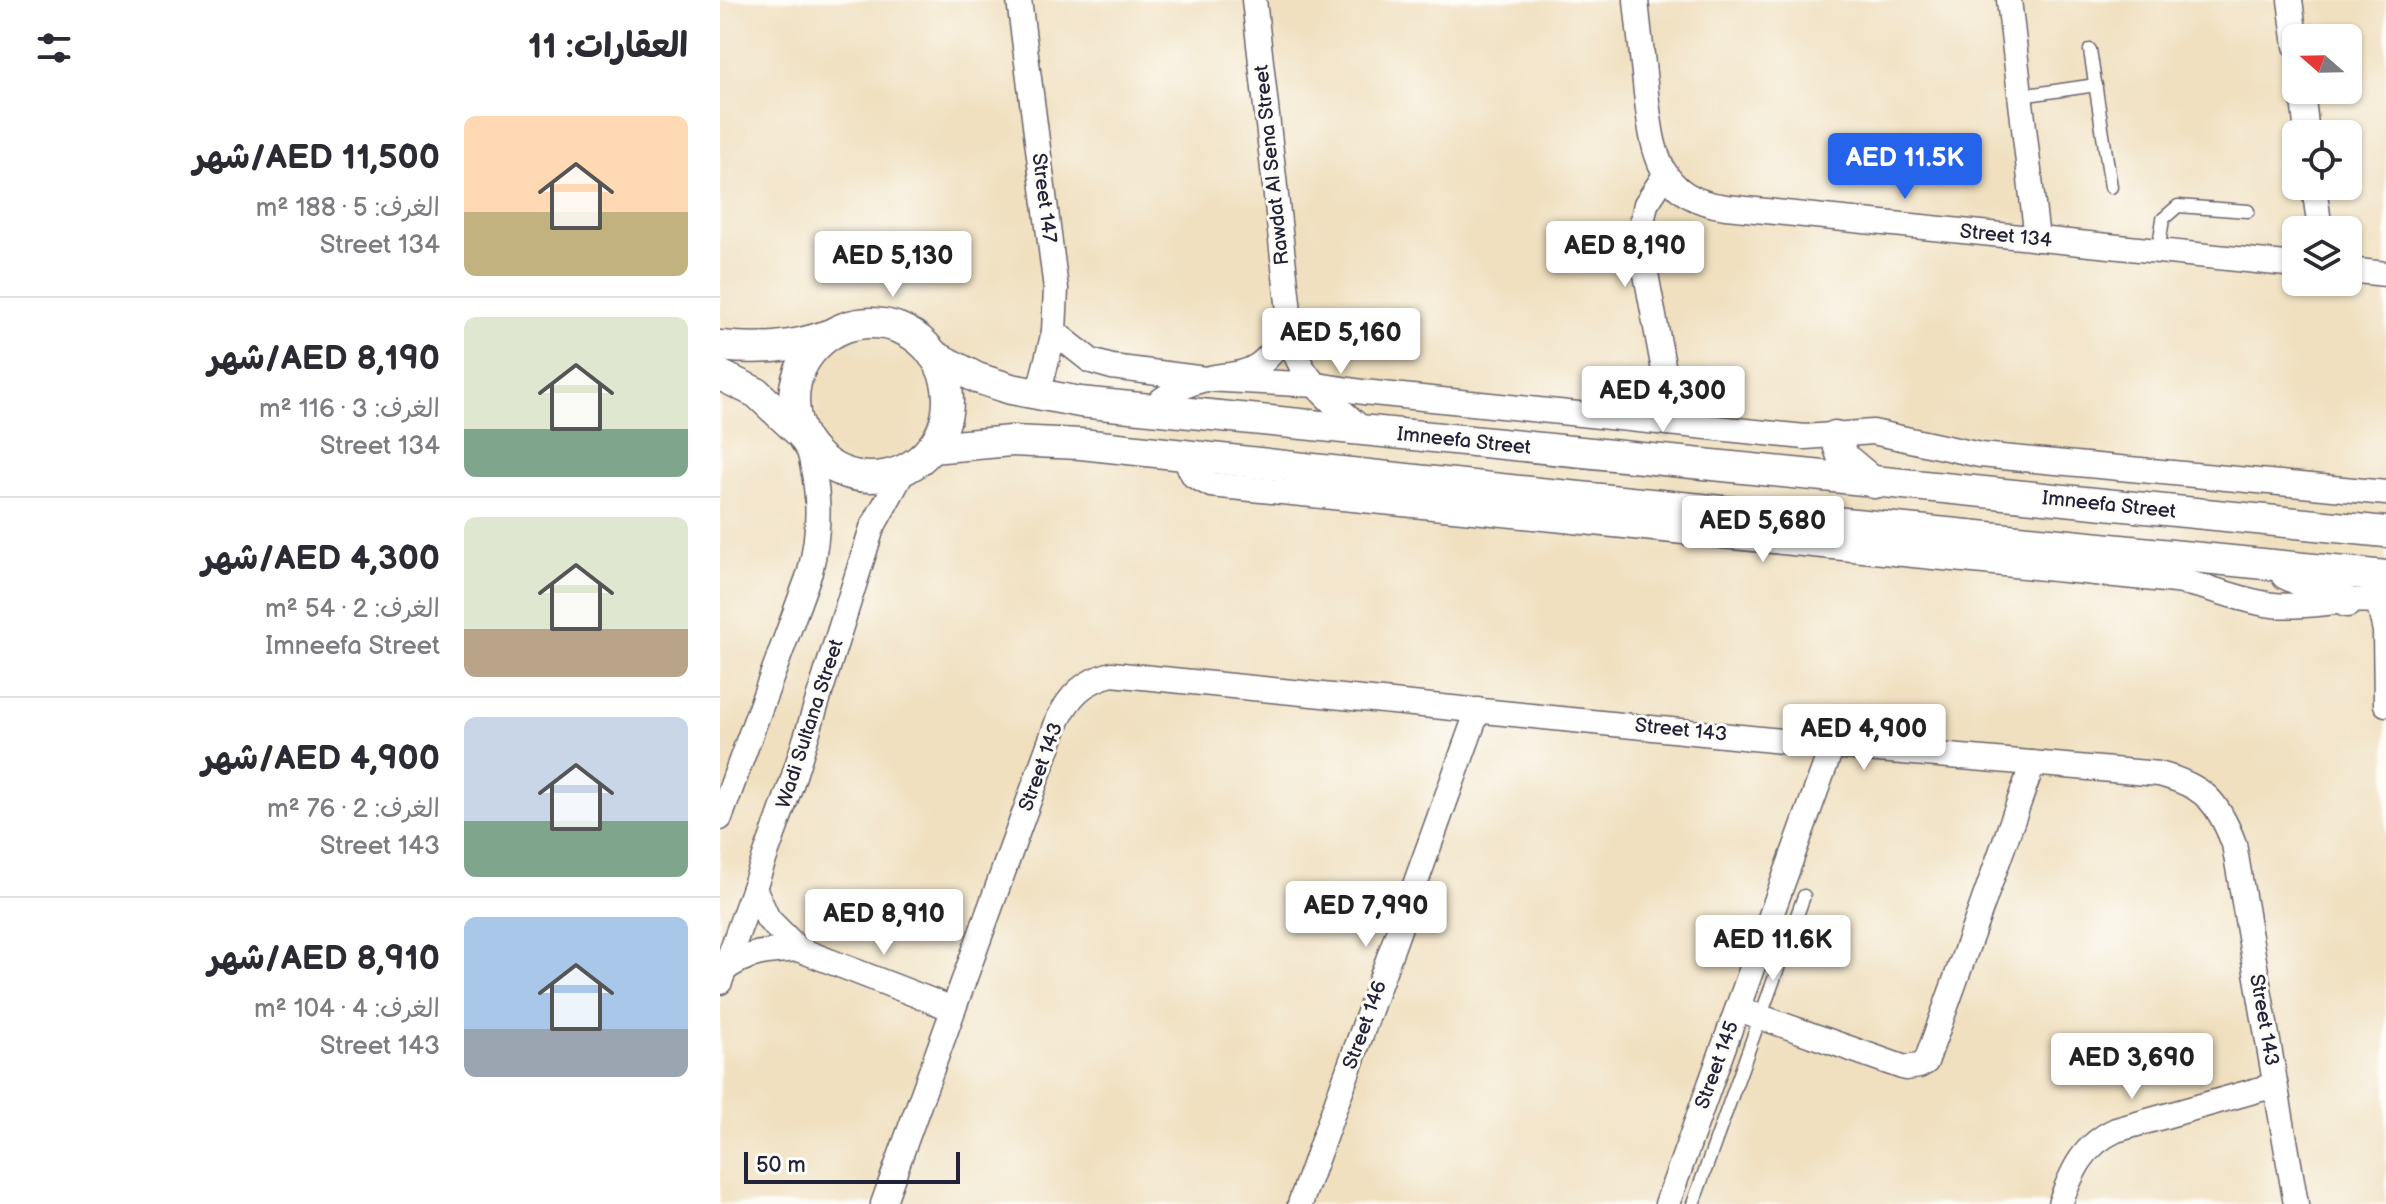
<!DOCTYPE html>
<html lang="ar">
<head>
<meta charset="utf-8">
<style>
	body { margin:0; font-family:"Balsamiq Sans","Playpen Sans Arabic",sans-serif; background:#f7f7f7; color:#2b2b33; direction:rtl; height:100vh; display:flex; flex-direction:column; font-size:30px; white-space:nowrap }
	* { box-sizing:border-box; margin:0 }
	p { font-size:26px; color:#7c7c81 }
	.icon { flex:none; width:44px; height:44px; fill:none; stroke:currentColor; stroke-width:2; stroke-linecap:round; stroke-linejoin:round }
	.map { position:relative; flex:1; overflow:hidden; direction:ltr }
	.details { display:flex; flex-direction:column; background:#fff; width:720px }
	.details>* { flex:none }
	.needle { width:52px; rotate:290deg }
	.tools { position:absolute; left:1562px; top:24px; display:grid; gap:16px }
	.tools a { display:grid; place-items:center; width:80px; height:80px; border-radius:12px; background:#fff; box-shadow:0 2px 6px #0004; font-size:40px }
	.scale { position:absolute; left:24px; bottom:20px; width:216px; box-sizing:border-box; padding-left:8px; border:4px solid #22223b; border-top:0; font-size:22px; line-height:28px; white-space:nowrap; color:#22223b; -webkit-text-stroke:6px #fdfcf7; paint-order:stroke }
	.price { position:absolute; translate:-50% -68px; padding:0 18px; border-radius:8px; background:#fff; color:#222; font-size:26px; line-height:52px; filter:drop-shadow(0 2px 4px #0008) }
	.price::after { content:''; position:absolute; left:50%; top:48px; width:24px; height:18px; margin-left:-12px; background:inherit; clip-path:polygon(0 0,100% 0,50% 100%) }
	.price.selected { background:#2563eb; color:#fff }
	ul { padding:0; list-style:none }
	li { display:flex; align-items:center; gap:24px; height:200px; padding:0 32px }
	li+li { border-top:2px solid #e1e1e2 }
	li span { display:grid; place-items:center; flex:none; width:224px; height:160px; border-radius:12px; color:#555 }
	li>.icon { margin-inline-start:auto }
	span .icon { width:96px; height:96px; fill:#fffc; stroke-width:1 }
	li b { font-size:34px }
	h2 { display:flex; justify-content:space-between; align-items:center; height:96px; padding:0 32px; font-size:34px }
	main { display:flex; flex:1; min-height:0 }
	.map>svg:first-child { display:block }
</style>
</head>
<body>
<main>
<div class="map">
<svg width="1666" height="1204" viewBox="0 0 1666 1204">
	<rect width="100%" height="100%" fill="#fdfcf7"/>
	<filter id="ink" filterUnits="userSpaceOnUse"><feTurbulence type="fractalNoise" baseFrequency=".0125" numOctaves="2"/><feDisplacementMap in="SourceGraphic" scale="16" xChannelSelector="R" yChannelSelector="G"/><feConvolveMatrix kernelMatrix="1 2 1 2 8 2 1 2 1" color-interpolation-filters="sRGB"/></filter>
	<filter id="wash" filterUnits="userSpaceOnUse"><feTurbulence type="fractalNoise" baseFrequency=".006" numOctaves="4" result="noise"/><feDisplacementMap in="SourceGraphic" scale="32" xChannelSelector="R" yChannelSelector="G"/><feGaussianBlur stdDeviation="1.8" result="paint"/><feColorMatrix in="noise" values="0 0 0 0 0 0 0 0 0 0 0 0 0 0 0 0 0 1.4 0 .05"/><feComposite in="paint" operator="in"/></filter>
	<g filter="url(#wash)">
		<rect width="100%" height="100%" fill="#f0e0c0"/>
	</g>
	<g filter="url(#ink)">
		<g fill="none" stroke-linecap="round" stroke-linejoin="round">
			<defs>
				<g id="service">
					<path d="M1370,50L1391,187"/>
					<path d="M1300,96L1376,85"/>
					<path d="M1438,251L1443,219L1458,206L1528,211"/>
					<path d="M973,1204L1084,896"/>
				</g>
				<g id="minor">
					<path d="M299,0L336,289L334,332L318,395"/>
					<path d="M534,0L571,329C569,371 616,405 644,431"/>
					<path d="M916,0C919,31 923,62 926,93C933,152 937,198 1006,207L1576,265"/>
					<path d="M1289,0L1317,239"/>
					<path d="M1570,0L1576,46"/>
					<path d="M1582,90L1587,134"/>
					<path d="M945,175L926,204L919,236L948,392L950,423"/>
					<path d="M1594,186L1600,230"/>
					<path d="M1628,270L1666,274"/>
					<path d="M334,332L371,361L392,367L485,379L597,385L643,392L1085,437L1153,432L1260,455L1666,493"/>
					<path d="M428,410C445,397 461,385 482,380C501,374 520,377 537,366C550,358 560,342 571,329"/>
					<path d="M463,456L474,476L491,485L1455,581C1489,585 1519,601 1553,605C1590,609 1629,596 1666,602"/>
					<path d="M1658,600L1665,631L1666,704"/>
					<path d="M0,818L90,572C101,527 100,488 87,443"/>
					<path d="M34,888L48,919L78,949L233,1009"/>
					<path d="M4,970C27,952 49,951 78,949"/>
					<path d="M0,982L72,782L152,528L184,470"/>
					<path d="M1018,1009L1185,1068L1199,1066L1206,1062L1313,763"/>
					<path d="M163,1204L338,720C350,695 364,681 392,674L1112,746L1439,774C1484,786 1498,801 1514,844L1576,1204"/>
					<path d="M580,1204L758,710"/>
					<path d="M947,1204L1112,746"/>
					<path d="M1340,1204C1352,1171 1363,1145 1396,1130L1555,1085"/>
				</g>
				<g id="tertiary">
					<circle cx="151" cy="400" r="77"/>
					<path d="M0,346C39,350 72,348 108,335"/>
					<path d="M213,355L257,378L291,389L360,402L1666,532"/>
					<path d="M0,375L37,393L81,434"/>
					<path d="M1115,436L1122,456L1154,483"/>
					<path d="M211,448L291,441L361,444L819,493L1666,576"/>
					<path d="M1566,574L1627,602"/>
				</g>
			</defs>
			<use href="#service" stroke="#6a646a" stroke-width="15"/>
			<use href="#minor" stroke="#6a646a" stroke-width="27"/>
			<use href="#tertiary" stroke="#6a646a" stroke-width="33"/>
			<use href="#service" stroke="#fff" stroke-width="12"/>
			<use href="#minor" stroke="#fff" stroke-width="24"/>
			<use href="#tertiary" stroke="#fff" stroke-width="30"/>
		</g>
	</g>
	<g text-anchor="middle" dominant-baseline="central" stroke-width="6" stroke-linejoin="round" paint-order="stroke">
		<g font-size="20" fill="#22223b" stroke="#fdfcf7">
			<text transform="translate(552 165) rotate(-96)">Rawdat Al Sena Street</text>
			<text transform="translate(324 198) rotate(83)">Street 147</text>
			<text transform="translate(1286 236) rotate(6)">Street 134</text>
			<text transform="translate(744 441) rotate(6)">Imneefa Street</text>
			<text transform="translate(1389 505) rotate(6)">Imneefa Street</text>
			<text transform="translate(90 724) rotate(-72)">Wadi Sultana Street</text>
			<text transform="translate(961 730) rotate(6)">Street 143</text>
			<text transform="translate(321 767) rotate(-70)">Street 143</text>
			<text transform="translate(1544 1020) rotate(80)">Street 143</text>
			<text transform="translate(645 1025) rotate(-70)">Street 146</text>
			<text transform="translate(997 1065) rotate(-70)">Street 145</text>
		</g>
	</g>
</svg>
<div class="tools">
<a><svg class="needle" viewBox="-14 -14 28 28"><path d="M0-13l5 13h-10z" fill="#e53935"/><path d="M0 13l5-13h-10z" fill="#7c7c81"/></svg></a>
<a><svg class="icon" aria-label="locate" viewBox="0 0 24 24"><circle cx="12" cy="12" r="6"/><path d="M12 2v4M12 18v4M2 12h4M18 12h4"/></svg></a>
<a><svg class="icon" aria-label="layers" viewBox="0 0 24 24"><path d="M12 4l9 5-9 5-9-5zM3 14l9 5 9-5"/></svg></a>
</div>
<div class="scale">50 m</div>
<b class="price selected" style="left:1185px;top:201px">AED 11.5K</b>
<b class="price" style="left:905px;top:289px">AED 8,190</b>
<b class="price" style="left:173px;top:299px">AED 5,130</b>
<b class="price" style="left:621px;top:376px">AED 5,160</b>
<b class="price" style="left:943px;top:434px">AED 4,300</b>
<b class="price" style="left:1043px;top:564px">AED 5,680</b>
<b class="price" style="left:1144px;top:772px">AED 4,900</b>
<b class="price" style="left:646px;top:949px">AED 7,990</b>
<b class="price" style="left:164px;top:957px">AED 8,910</b>
<b class="price" style="left:1053px;top:983px">AED 11.6K</b>
<b class="price" style="left:1412px;top:1101px">AED 3,690</b>
</div>
<section class="details">
<h2>العقارات: 11<svg class="icon" aria-label="filters" viewBox="0 0 24 24"><path d="M4 7h16M4 17h16"/><circle cx="9" cy="7" r="2"/><circle cx="15" cy="17" r="2"/></svg></h2>
<ul>
<li><span style="background:linear-gradient(#ffd9b3 60%,#c2b280 0)"><svg class="icon" aria-label="home" viewBox="0 0 24 24"><path d="M3 11l9-7 9 7M6 9v11h12V9"/></svg></span><div><b>AED 11,500/شهر</b><p>الغرف: 5 · 188 m²</p><p>Street 134</p></div></li>
<li><span style="background:linear-gradient(#dfe7d0 70%,#7fa58c 0)"><svg class="icon" aria-label="home" viewBox="0 0 24 24"><path d="M3 11l9-7 9 7M6 9v11h12V9"/></svg></span><div><b>AED 8,190/شهر</b><p>الغرف: 3 · 116 m²</p><p>Street 134</p></div></li>
<li><span style="background:linear-gradient(#dfe7d0 70%,#b9a48a 0)"><svg class="icon" aria-label="home" viewBox="0 0 24 24"><path d="M3 11l9-7 9 7M6 9v11h12V9"/></svg></span><div><b>AED 4,300/شهر</b><p>الغرف: 2 · 54 m²</p><p>Imneefa Street</p></div></li>
<li><span style="background:linear-gradient(#c9d6e8 65%,#7fa58c 0)"><svg class="icon" aria-label="home" viewBox="0 0 24 24"><path d="M3 11l9-7 9 7M6 9v11h12V9"/></svg></span><div><b>AED 4,900/شهر</b><p>الغرف: 2 · 76 m²</p><p>Street 143</p></div></li>
<li><span style="background:linear-gradient(#a9c7e8 70%,#9aa5b1 0)"><svg class="icon" aria-label="home" viewBox="0 0 24 24"><path d="M3 11l9-7 9 7M6 9v11h12V9"/></svg></span><div><b>AED 8,910/شهر</b><p>الغرف: 4 · 104 m²</p><p>Street 143</p></div></li>
</ul>
</section>
</main>
</body>
</html>
